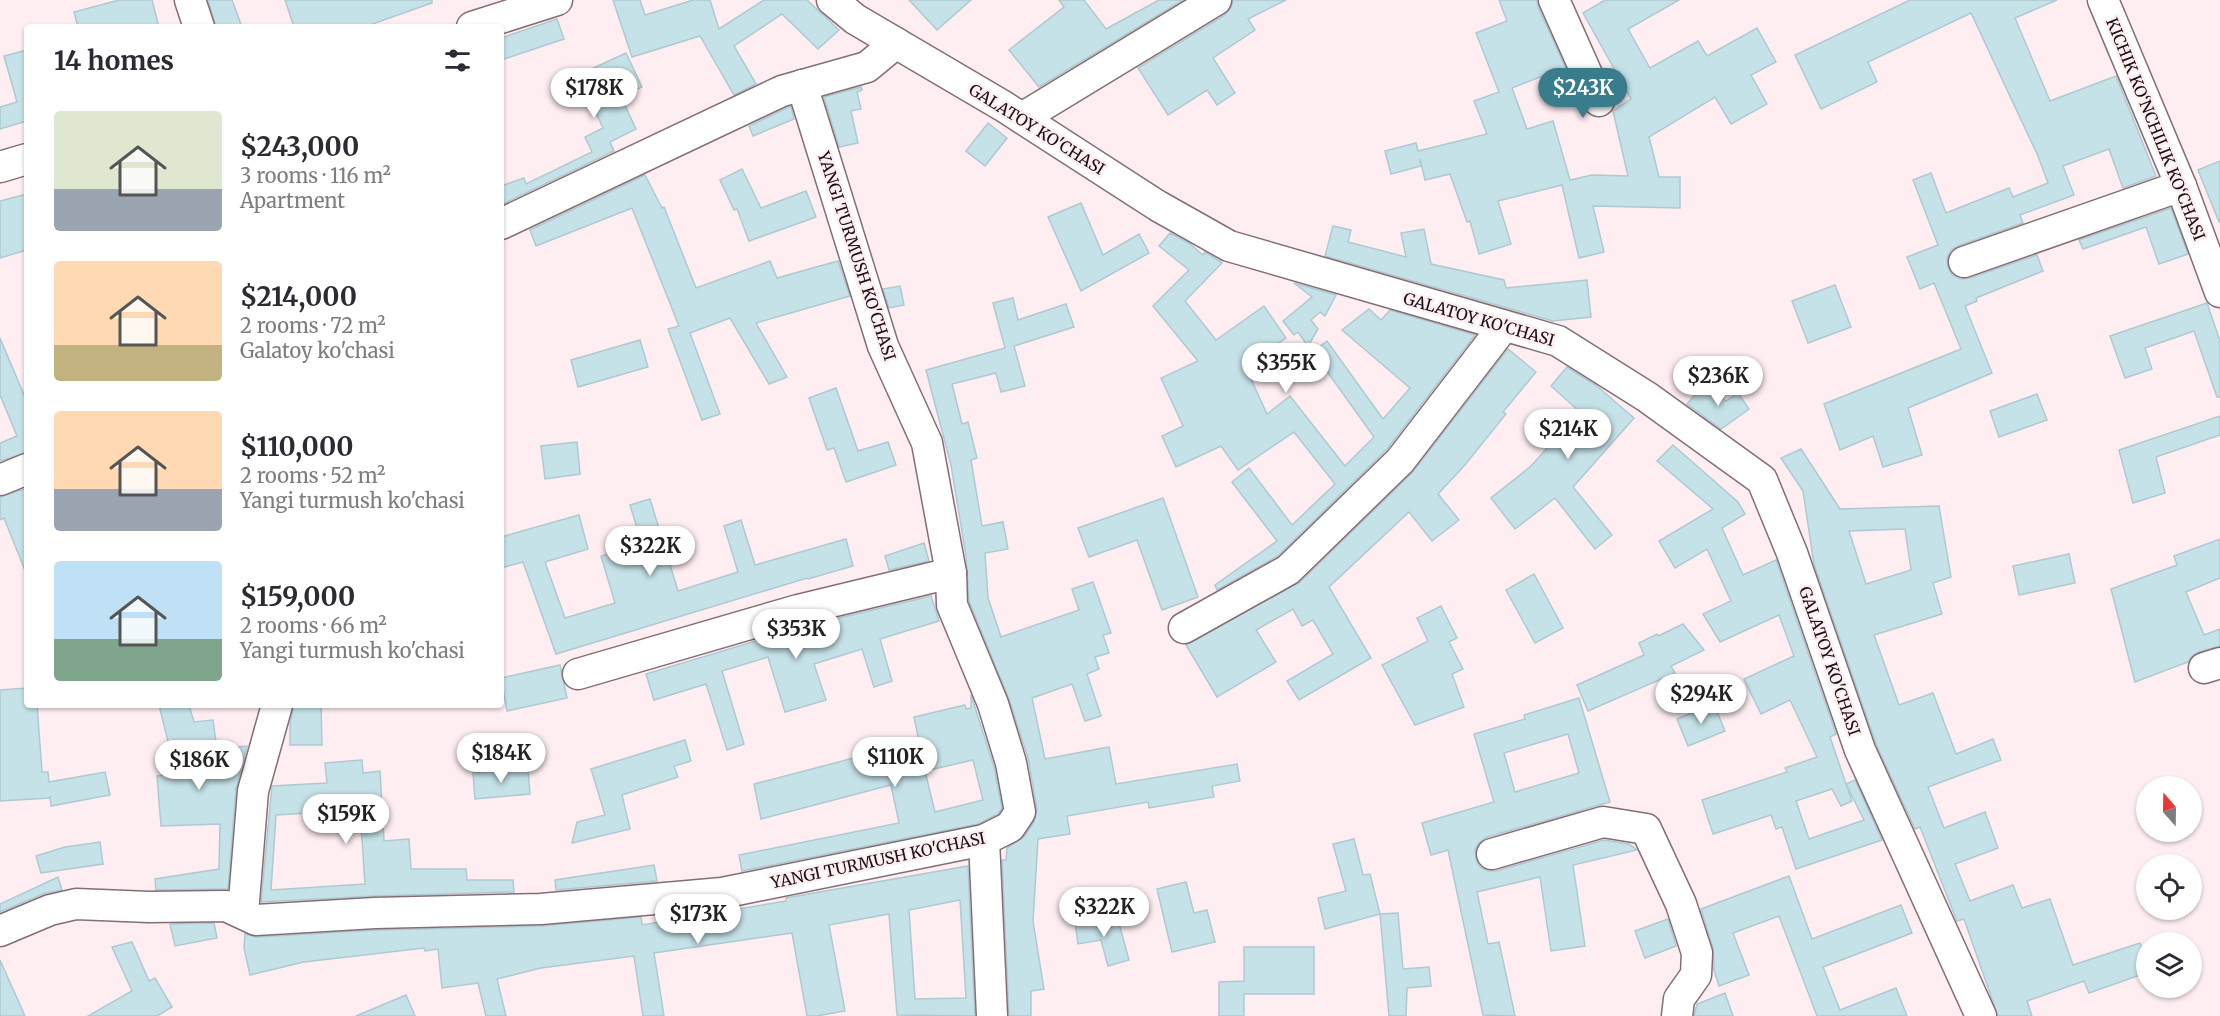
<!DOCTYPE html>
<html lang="en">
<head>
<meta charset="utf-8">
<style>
	body { margin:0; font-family:Merriweather,serif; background:#f2f2f3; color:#2b2b33; height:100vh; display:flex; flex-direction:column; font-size:22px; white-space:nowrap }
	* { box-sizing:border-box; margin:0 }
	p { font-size:20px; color:#7c7c81 }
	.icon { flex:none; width:33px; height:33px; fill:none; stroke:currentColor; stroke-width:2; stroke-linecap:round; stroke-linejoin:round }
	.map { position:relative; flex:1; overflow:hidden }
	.details { position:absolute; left:24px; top:24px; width:480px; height:684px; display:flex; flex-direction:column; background:#fff; border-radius:6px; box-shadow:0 2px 4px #0004 }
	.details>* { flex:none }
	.needle { width:39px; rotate:340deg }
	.buttons { position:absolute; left:2136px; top:776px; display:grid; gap:12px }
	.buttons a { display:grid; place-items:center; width:66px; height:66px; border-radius:50%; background:#fff; box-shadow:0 2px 4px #0004; font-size:30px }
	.price { position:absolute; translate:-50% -51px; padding:0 14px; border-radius:21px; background:#fff; color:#222; font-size:20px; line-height:39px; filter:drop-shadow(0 2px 3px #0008) }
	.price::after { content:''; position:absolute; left:50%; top:36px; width:18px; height:14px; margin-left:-9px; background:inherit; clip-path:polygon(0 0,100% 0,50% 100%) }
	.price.selected { background:#397d8c; color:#fff }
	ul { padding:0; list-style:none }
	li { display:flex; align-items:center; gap:18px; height:150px; padding:0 30px }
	li span { display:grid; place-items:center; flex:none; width:168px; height:120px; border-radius:6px; color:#555 }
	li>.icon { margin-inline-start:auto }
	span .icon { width:72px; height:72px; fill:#fffc; stroke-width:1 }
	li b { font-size:26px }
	h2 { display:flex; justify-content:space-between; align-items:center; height:72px; padding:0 30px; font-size:26px }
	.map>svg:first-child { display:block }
</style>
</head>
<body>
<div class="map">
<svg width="2220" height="1016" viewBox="0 0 2220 1016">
	<rect width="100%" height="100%" fill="#feeef2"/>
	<g fill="#c6e2e9" stroke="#aec9d0" stroke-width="1.5" fill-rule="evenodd">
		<path d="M119,0H152L159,27H78L74,12Z"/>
		<path d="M208,0H232L242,27H216Z"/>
		<path d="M285,0H432V3L364,27H294Z"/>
		<path d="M613,0H640L645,15L693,0H710L719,29L764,0H807L839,30L818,49L782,14L734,46L756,84L734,95L700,36L632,57Z"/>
		<path d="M909,0H971L937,30Z"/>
		<path d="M1059,0H1084L1106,29L1159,0H1183L1039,87L1009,50L1064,7Z"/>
		<path d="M1233,0H1286L1248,19L1255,30L1213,58L1235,93L1217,105L1207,90L1168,115L1138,68L1225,15L1231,8Z"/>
		<path d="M1499,0H1537L1538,7L1568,73L1555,78L1553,72L1512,88L1527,129L1553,121L1570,180L1592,175L1628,176L1613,111L1631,99L1583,13L1605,0H1679L1628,29L1650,68L1698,41L1707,56L1757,28L1776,62L1751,75L1767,104L1731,124L1715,97L1649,137L1659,177H1680V208L1593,206L1604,252L1579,258L1562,185L1498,201L1511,244L1479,254L1470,221L1467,222L1450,174L1425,180L1420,159L1421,166L1391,174L1385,151L1416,143L1418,151L1487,134L1474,101L1499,92L1476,33L1507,21Z"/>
		<path d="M1910,0H2057L2015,18L2050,101L2116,76L2156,176L2123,188L2109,149L2063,166L2074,195L2020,215L2023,223L1958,246L1951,250L1947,258L1948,267L1952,275L1960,279L1970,278L2037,255L2043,271L1976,298L1977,301L1965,306L1992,373L1908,408L1922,455L1883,467L1873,436L1840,450L1824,404L1961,349L1934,283L1920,289L1907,257L1938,245L1913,180L1931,173L1946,213L2009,188L2013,197L2048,183L2038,156L1971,13L1868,62L1877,82L1821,109L1795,55Z"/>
		<path d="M557,19L564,39L501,60V38Z"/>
		<path d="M27,50V121L0,129V107L17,102L4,56Z"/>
		<path d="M626,53L642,87L621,97L636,129L610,142L614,151L501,205V186L524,178L526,184L592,152L585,137L603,128L578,75Z"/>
		<path d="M861,87L862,90L857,92L861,109L851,111L858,143L839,147L824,97Z"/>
		<path d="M791,106L794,119L753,136L749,126Z"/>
		<path d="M988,123L1007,138L985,166L966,151Z"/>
		<path d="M2220,161V222H2219L2198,170Z"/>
		<path d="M742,169L761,208L806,191L816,217L749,241L737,209L734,210L720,180Z"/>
		<path d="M645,175L662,208L664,207L696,288L770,261L777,278L838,261L850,296L756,323L787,377L769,384L730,318L690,333L720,414L702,420L668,329L679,326L632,208L536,246L530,230Z"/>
		<path d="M27,194V250L0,258V201Z"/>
		<path d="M1081,203L1103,255L1139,234L1149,253L1081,291L1048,217Z"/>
		<path d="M2171,208L2188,254L2159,264L2146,227L2083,249L2079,240Z"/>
		<path d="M1333,226L1351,230L1348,242L1406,257L1401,233L1424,229L1431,264L1504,280L1506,288L1587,280L1591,317L1553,321L1325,256Z"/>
		<path d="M1170,233L1189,243L1203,255L1205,252L1222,263L1185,301L1216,340L1264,306L1286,338L1245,366L1267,414L1290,396L1345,466L1374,437L1313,352L1327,341L1383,419L1410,388L1342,330L1369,309L1381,320L1390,310L1475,335L1387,449L1278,556L1217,590L1215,585L1277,541L1232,482L1249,468L1292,525L1335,484L1294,432L1238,470L1221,446L1176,467L1162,436L1183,426L1161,378L1198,361L1153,306L1189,270L1159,246Z"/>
		<path d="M1294,283L1336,295L1325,316L1320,312L1311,320L1318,329L1308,346L1298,332L1294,335L1283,321L1312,297Z"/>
		<path d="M1835,285L1851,327L1808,343L1792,301Z"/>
		<path d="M900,286L904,305L889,308L883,289Z"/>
		<path d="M1013,298L1018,320L1066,304L1074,327L1014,346L1025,386L1001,392L996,373L952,384L962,424L968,422L977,458L971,460L982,526L1003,522L1008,549L985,553L988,598L1001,637L1079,610L1072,589L1093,582L1111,633L1103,635L1109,653L1095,657L1099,669L1087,674L1101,716L1085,721L1072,684L1032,698L1045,759L1109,747L1116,784L1237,764L1240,781L1212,786L1214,797L1149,808L1148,802L1067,816L1070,834L1038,839L1033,921L1044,989L1031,991V1016H1009L1002,860H1006L1007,848L1024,837L1034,822L1037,809L1028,758L1009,699L969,601L966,556L951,465L926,370L1005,348L993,303Z"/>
		<path d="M2207,303L2220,341V397H2217L2194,331L2145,348L2152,369L2125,378L2110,336Z"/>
		<path d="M0,338L27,402V452L0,461V443L17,436L0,395Z"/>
		<path d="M640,340L648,367L578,387L571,360Z"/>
		<path d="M1508,349L1536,372L1503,412L1506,414L1464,466L1438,494L1459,520L1432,541L1409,512L1329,587L1371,658L1299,700L1287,681L1333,654L1313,620L1302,626L1293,609L1256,630L1276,662L1217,697L1186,645L1300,582L1412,473Z"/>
		<path d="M1567,367L1597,386L1634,418L1573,487L1612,535L1595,549L1555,498L1515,529L1491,498L1530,467L1580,412L1551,386Z"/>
		<path d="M1705,383L1726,401L1738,393L1749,409L1721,429L1687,404Z"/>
		<path d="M836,388L858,451L888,442L896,465L846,482L834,448L827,450L809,398Z"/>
		<path d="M2037,394L2047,420L1999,437L1990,411Z"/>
		<path d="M2220,416V435L2156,457L2165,493L2133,503L2119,450Z"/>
		<path d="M577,442L580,474L545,479L541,446Z"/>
		<path d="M1673,445L1738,502L1745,514L1722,528L1743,575L1776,560L1836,734L1830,737L1846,784L1855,780L1882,840L1796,869L1782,827L1776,829L1771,815L1713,834L1702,800L1787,772L1785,768L1817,757L1790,700L1761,714L1744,679L1794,656L1779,615L1720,642L1703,614L1731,601L1707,549L1675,568L1659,541L1713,509L1657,461ZM1846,784L1864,820L1809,839L1796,801L1832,789L1841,806L1852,801Z"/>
		<path d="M1801,449L1840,509L1939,506L1951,577L1933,583L1942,614L1874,635L1899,705L1933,693L1956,754L1993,739L2001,760L1928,787L1944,828L1985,812L1998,848L1955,864L1970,901L2013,885L2022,908L2050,899L2073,965L2140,943L2146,960V973L2089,993L2084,981L2027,1001L2032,1016H1998L1964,919L1957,921L1920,827L1915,829L1876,744L1814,564L1803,491L1781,458ZM1905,529L1911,570L1866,584L1849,531Z"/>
		<path d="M27,488V573H26L4,518L0,520V497Z"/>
		<path d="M1163,498L1198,597L1162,610L1137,540L1089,557L1078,528Z"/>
		<path d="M650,499L678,591L738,572L724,526L741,520L755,565L846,539L853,566L808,579L807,578L556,654L523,562L501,568V537L579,515L588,549L545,562L565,618L615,603L601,556L642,544L630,505Z"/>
		<path d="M2220,539V578L2186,592L2204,635L2220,629V646L2199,652L2192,656L2188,662L2135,682L2111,589L2177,565L2174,556Z"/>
		<path d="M924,543L929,561L889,570L885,556Z"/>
		<path d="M2069,554L2075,583L2019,595L2013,566Z"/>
		<path d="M1534,574L1563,628L1535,643L1506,590Z"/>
		<path d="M931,596L939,621L880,639L892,681L874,687L862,649L814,664L826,700L785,712L768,657L722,671L744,744L727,750L706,684L654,700L646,674L802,627Z"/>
		<path d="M1441,606L1457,638L1449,642L1463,669L1452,674L1464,707L1415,725L1382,665L1428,641L1417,618Z"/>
		<path d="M1683,624L1704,650L1671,666L1675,673L1588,711L1577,685L1644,655L1639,643L1657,634L1658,636Z"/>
		<path d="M560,665L567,698L507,711L501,678Z"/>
		<path d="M27,688V705H37L42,772H48L49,782L105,772L110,795L51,806L50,796V798L0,801V690Z"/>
		<path d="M971,695L994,767L1002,808L998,814L978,824L742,871L739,855L899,823L891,785L761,819L754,784L919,741L914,717L965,705L966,709L971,708ZM973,760L983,800L935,812L925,771Z"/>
		<path d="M1579,698L1610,802L1487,837L1480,842L1475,849L1476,859L1480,867L1488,871H1496L1604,840L1629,844L1637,850L1573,865L1585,946L1551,951L1540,877L1477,892L1488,944L1499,942L1515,1016L1483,1015L1448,850L1431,855L1422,823L1494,802L1474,734L1525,719L1524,715ZM1568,734L1579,773L1515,792L1504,753Z"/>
		<path d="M1714,704L1725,731L1688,746L1677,719Z"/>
		<path d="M159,705H189L194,722L213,720L217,749L247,746L236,789L228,889L156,890L155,879L219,869L220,824L161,826L157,776L176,774Z"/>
		<path d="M294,705H321L322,745H290V724Z"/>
		<path d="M685,740L691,761L674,766L678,777L622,795L630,829L572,843L577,822L605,815L591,769Z"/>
		<path d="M362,760L363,773L380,771L384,841L409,839L411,869H466L467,880H513L514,892L375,896L261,902L272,786L327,783L325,763ZM360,810L365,884L271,890L276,815Z"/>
		<path d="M528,769L530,794L475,799L473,773Z"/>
		<path d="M1354,839L1363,875L1370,874L1380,914L1325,929L1318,898L1346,891L1333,844Z"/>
		<path d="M100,842L103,864L41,873L36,856L65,847Z"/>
		<path d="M654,865L657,881L556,890L555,880Z"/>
		<path d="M968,866L975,1016L897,1015L889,914L829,925L845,1011L817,1016H807L792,933L654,953L664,1016H643L634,956L541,968L497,979L506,1016H486L478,983L442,988L438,949L425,951L424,948L304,962L250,975L244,948L245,934L257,937L376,930L541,926L641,917L642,925L786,901V898ZM960,900L966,998L915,999L909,910Z"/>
		<path d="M1789,876L1812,939L1901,905L1912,933L1823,967L1840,1010L1896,988L1907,1016H1817L1779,916L1733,933L1749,975L1719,986L1714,970L1713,948L1701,909Z"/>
		<path d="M58,877L62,890L43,894L0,912V904Z"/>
		<path d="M1186,882L1194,913L1207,910L1215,942L1172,952L1157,889Z"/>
		<path d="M1398,913L1403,969L1429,967L1431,986L1407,988L1406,1016H1389L1380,914Z"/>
		<path d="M1117,916L1129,960L1108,966L1101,940L1078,944L1075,922Z"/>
		<path d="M1668,919L1676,946L1645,958L1635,931Z"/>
		<path d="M214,923L217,938L175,946L170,924Z"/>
		<path d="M132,942L149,981L155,978L172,1007L157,1016H88L132,991L112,947Z"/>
		<path d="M1244,947H1314V994H1244V1016H1219V982L1244,981Z"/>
		<path d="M0,960L25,1016H0Z"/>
		<path d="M1725,993L1733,1016H1694L1697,1004Z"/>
		<path d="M406,995L415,1016H356Z"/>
	</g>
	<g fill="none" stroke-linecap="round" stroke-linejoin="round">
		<defs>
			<g id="minor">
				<path d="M190,0L199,27"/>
				<path d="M832,0L855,19L1003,106L1158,206L1229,246L1558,341L1647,397L1762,480L1792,553L1860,750L1981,1016"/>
				<path d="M1554,0L1599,101"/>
				<path d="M2103,0L2181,186L2220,292"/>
				<path d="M472,27L557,0"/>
				<path d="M1022,118L1216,0"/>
				<path d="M0,167L27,159"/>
				<path d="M501,224L782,91L867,67L896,43"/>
				<path d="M1964,262L2181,186"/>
				<path d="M0,480L27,469"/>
				<path d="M1184,628L1288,570L1400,461L1504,326"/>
				<path d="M2204,668L2220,663"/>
				<path d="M578,674L798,610L951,573"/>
				<path d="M984,840L992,1016"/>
				<path d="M1492,854L1603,822L1646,829L1681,904L1697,953L1696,975L1679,999L1677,1016"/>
				<path d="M243,913L253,791L277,705"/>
				<path d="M0,931L50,910L76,904L149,907L226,906L256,920L375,913L541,909L722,893L984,840L1010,827L1020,812L1011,763L993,704L952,605L951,573L927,443L883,346L802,85"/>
			</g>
		</defs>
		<use href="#minor" stroke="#856d74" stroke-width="33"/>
		<use href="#minor" stroke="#fff" stroke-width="30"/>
	</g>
	<g text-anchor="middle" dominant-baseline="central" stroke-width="5" stroke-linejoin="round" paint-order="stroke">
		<g font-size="16" fill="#191013" stroke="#feeef2">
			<text transform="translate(1037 129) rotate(32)">GALATOY KO'CHASI</text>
			<text transform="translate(2156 129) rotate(68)">KICHIK KO‘NCHILIK KO‘CHASI</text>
			<text transform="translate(857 256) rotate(72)">YANGI TURMUSH KO'CHASI</text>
			<text transform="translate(1479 319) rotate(16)">GALATOY KO'CHASI</text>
			<text transform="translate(1830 661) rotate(71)">GALATOY KO'CHASI</text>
			<text transform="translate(878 860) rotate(-12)">YANGI TURMUSH KO'CHASI</text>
		</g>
	</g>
</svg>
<div class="buttons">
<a><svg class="needle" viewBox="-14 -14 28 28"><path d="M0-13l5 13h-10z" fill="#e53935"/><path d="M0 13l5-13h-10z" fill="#7c7c81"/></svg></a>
<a><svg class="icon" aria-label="locate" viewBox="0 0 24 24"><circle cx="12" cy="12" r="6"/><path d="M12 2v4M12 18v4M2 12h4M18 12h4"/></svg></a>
<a><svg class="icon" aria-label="layers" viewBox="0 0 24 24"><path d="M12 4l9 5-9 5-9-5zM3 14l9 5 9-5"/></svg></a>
</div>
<b class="price" style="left:594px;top:119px">$178K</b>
<b class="price selected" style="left:1583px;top:119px">$243K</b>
<b class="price" style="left:1286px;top:394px">$355K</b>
<b class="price" style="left:1718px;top:407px">$236K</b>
<b class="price" style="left:1568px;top:460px">$214K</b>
<b class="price" style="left:650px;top:577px">$322K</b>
<b class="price" style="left:796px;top:660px">$353K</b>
<b class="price" style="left:1701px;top:725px">$294K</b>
<b class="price" style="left:501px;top:784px">$184K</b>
<b class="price" style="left:895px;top:788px">$110K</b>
<b class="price" style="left:199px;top:791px">$186K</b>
<b class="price" style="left:346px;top:845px">$159K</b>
<b class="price" style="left:1104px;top:938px">$322K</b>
<b class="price" style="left:698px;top:945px">$173K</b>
<section class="details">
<h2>14 homes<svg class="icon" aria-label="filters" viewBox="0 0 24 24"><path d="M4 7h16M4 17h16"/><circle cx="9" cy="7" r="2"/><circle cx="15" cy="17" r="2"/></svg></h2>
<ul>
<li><span style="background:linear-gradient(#dfe7d0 65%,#9aa5b1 0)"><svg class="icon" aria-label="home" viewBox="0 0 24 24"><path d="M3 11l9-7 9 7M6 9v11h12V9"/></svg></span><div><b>$243,000</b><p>3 rooms · 116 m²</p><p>Apartment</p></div></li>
<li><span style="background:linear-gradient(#ffd9b3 70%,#c2b280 0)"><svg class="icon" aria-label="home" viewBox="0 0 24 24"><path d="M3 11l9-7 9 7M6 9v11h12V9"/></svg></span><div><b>$214,000</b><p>2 rooms · 72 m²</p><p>Galatoy ko'chasi</p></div></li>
<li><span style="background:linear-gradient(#ffd9b3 65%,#9aa5b1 0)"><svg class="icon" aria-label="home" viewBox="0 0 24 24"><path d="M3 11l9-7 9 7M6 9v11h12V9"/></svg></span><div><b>$110,000</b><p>2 rooms · 52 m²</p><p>Yangi turmush ko'chasi</p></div></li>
<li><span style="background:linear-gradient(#bfe0f5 65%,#7fa58c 0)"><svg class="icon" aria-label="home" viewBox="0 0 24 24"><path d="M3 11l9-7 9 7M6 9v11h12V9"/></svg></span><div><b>$159,000</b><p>2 rooms · 66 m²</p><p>Yangi turmush ko'chasi</p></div></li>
</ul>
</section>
</div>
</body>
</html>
